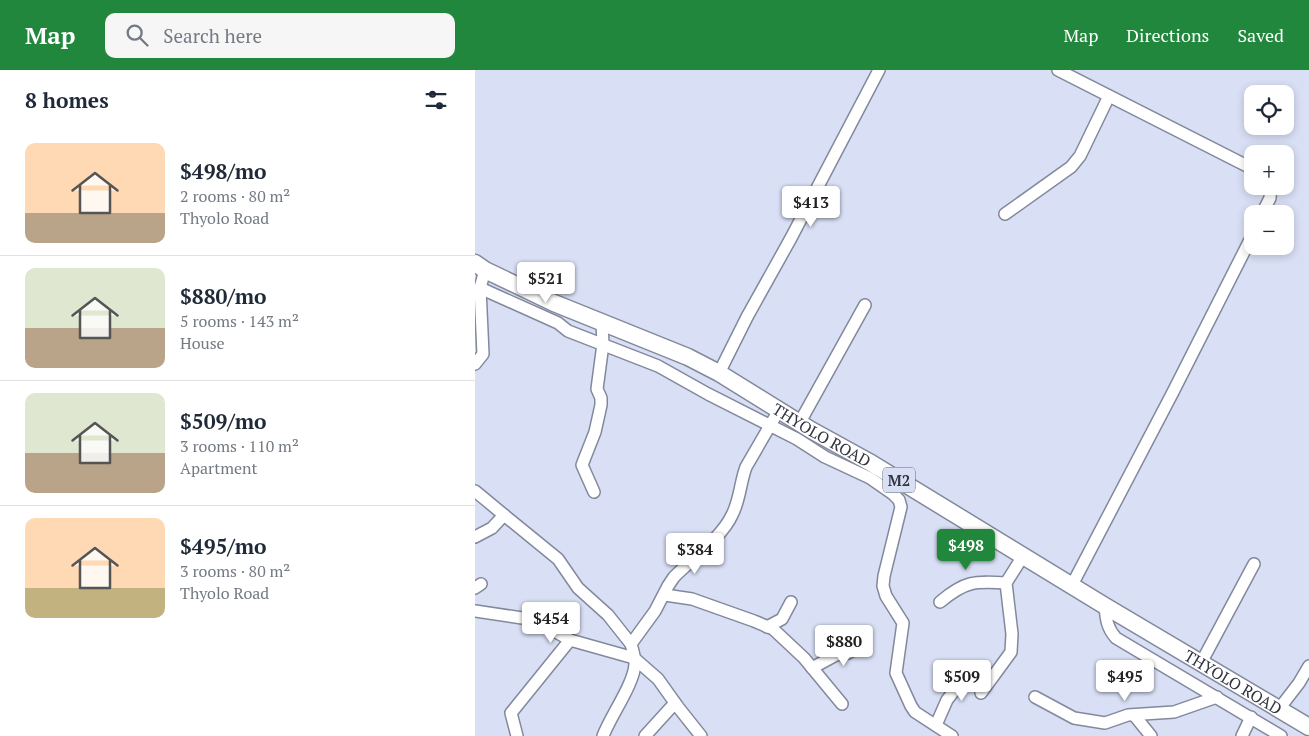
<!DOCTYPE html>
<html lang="en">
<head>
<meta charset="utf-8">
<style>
	body { margin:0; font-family:"PT Serif",serif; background:#f6f6f7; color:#1f2937; height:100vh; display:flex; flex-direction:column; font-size:19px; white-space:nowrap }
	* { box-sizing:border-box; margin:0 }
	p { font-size:16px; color:#747a83 }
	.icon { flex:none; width:28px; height:28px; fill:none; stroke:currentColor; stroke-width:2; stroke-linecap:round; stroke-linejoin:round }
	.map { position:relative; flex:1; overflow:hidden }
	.panel { display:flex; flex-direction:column; background:#fff; width:475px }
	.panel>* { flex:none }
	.buttons { position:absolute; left:769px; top:15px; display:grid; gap:10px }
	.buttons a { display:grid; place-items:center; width:50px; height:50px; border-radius:10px; background:#fff; box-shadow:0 2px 8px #0003; font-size:25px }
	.price { position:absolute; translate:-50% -42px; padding:0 11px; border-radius:5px; background:#fff; color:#222; font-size:16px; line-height:32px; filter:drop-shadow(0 1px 2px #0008) }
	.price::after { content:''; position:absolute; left:50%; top:30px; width:15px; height:11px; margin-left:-8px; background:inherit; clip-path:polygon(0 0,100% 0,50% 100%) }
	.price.selected { background:#21873c; color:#fff }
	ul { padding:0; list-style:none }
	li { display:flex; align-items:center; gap:15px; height:125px; padding:0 25px }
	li+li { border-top:1px solid #e0e1e3 }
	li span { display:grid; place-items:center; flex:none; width:140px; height:100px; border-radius:10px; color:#555 }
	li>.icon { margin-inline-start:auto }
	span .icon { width:60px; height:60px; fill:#fffc; stroke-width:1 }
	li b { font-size:21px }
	h2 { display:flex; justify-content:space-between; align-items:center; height:60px; padding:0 25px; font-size:21px }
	header { display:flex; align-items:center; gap:30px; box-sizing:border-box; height:70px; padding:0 25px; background:#21873c; color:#fff }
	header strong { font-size:24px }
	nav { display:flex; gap:28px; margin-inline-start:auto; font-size:18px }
	.search { width:350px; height:45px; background:#f6f6f7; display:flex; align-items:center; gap:12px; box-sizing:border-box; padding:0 18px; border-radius:10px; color:#747a83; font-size:19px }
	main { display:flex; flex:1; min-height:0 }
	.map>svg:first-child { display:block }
</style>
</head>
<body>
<header>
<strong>Map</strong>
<div class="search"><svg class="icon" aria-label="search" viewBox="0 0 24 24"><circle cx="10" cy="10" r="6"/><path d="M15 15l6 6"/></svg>Search here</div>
<nav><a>Map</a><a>Directions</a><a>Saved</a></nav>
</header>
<main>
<section class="panel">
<h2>8 homes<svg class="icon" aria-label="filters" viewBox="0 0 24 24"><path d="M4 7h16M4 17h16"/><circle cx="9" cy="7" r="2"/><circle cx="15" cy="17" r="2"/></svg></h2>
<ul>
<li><span style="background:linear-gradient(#ffd9b3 70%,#b9a48a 0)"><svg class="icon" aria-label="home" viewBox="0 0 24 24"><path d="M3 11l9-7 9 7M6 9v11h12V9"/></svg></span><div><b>$498/mo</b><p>2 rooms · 80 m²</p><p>Thyolo Road</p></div></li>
<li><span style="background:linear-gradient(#dfe7d0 60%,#b9a48a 0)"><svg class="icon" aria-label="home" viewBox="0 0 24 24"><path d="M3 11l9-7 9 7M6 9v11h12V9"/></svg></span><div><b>$880/mo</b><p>5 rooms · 143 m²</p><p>House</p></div></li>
<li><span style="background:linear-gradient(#dfe7d0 60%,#b9a48a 0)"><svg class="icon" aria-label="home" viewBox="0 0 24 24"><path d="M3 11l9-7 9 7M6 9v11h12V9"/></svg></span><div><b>$509/mo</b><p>3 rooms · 110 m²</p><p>Apartment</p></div></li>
<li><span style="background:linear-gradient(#ffd9b3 70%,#c2b280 0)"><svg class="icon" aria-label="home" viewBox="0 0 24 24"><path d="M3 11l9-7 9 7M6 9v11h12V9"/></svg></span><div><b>$495/mo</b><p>3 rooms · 80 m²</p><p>Thyolo Road</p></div></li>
</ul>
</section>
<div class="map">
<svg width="834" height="666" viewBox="0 0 834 666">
	<rect width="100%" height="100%" fill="#d9dff5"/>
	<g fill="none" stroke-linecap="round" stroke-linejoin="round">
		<defs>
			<g id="minor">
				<path d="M583,0L778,99"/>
				<path d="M530,144L596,97L605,86L634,26"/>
				<path d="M787,144L795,128L796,116"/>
				<path d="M5,218L83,253L93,261L183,296L233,324L322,369L350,387L395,408L418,424L424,430L426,437L409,506L408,516L411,526L428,553L421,603L436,636L440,642L477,666"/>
				<path d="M0,294L8,284L5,218L10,200"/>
				<path d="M244,303L272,247L316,168L404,0"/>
				<path d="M325,352L390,235"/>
				<path d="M0,421L29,445L17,458L0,467"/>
				<path d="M119,422L107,395L120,362L126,335V328L122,319L128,274L127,253"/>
				<path d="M29,445L83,489L103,518L133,545L156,574"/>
				<path d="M597,515L698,322L778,164"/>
				<path d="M0,518L6,514"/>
				<path d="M190,525L217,529L279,551L298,559L329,588L367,634"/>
				<path d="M465,532C490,511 499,511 531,513"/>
				<path d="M630,536C631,549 632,558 641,568L806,666"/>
				<path d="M0,541L54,549L74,558L95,570L159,588L183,609L203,637L226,666"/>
				<path d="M292,557L307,549L316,532"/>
				<path d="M726,593L779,494"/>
				<path d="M337,598L361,585L373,583L389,575"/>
				<path d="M506,623L536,582L537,564L531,513L548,486"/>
				<path d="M560,627L599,648L630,653L653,645L699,642L742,627"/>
				<path d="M804,639L824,613L834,596"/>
				<path d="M659,645L676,666"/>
				<path d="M461,655L472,630L496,599"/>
				<path d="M42,666L36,643L95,570"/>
				<path d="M128,666C136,645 159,614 160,594C160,587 158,581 156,574L180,541L193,516L199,507C217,489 247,467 257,445C265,430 265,413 271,397L304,340"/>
				<path d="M170,666L200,633"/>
				<path d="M767,666L776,647"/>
			</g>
			<g id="highway">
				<path id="s1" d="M0,193L10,200L79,233L213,287L244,303L336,360L396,393L630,536L834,657"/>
			</g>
		</defs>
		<use href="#minor" stroke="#83899c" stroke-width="14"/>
		<use href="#highway" stroke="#83899c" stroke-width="19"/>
		<use href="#minor" stroke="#fff" stroke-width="11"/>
		<use href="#highway" stroke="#fff" stroke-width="16"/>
	</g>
	<g text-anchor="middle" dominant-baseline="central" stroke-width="4.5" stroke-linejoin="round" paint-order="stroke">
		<rect fill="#d9dff5" stroke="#656875" stroke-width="1" x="408" y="397.5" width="32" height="25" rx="4"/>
		<g font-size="15" font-weight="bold" fill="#33353e">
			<text x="424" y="410">M2</text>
		</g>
		<g font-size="16" fill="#33353e" stroke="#d9dff5">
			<text stroke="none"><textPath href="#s1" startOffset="388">THYOLO ROAD</textPath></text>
			<text stroke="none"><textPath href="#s1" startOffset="868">THYOLO ROAD</textPath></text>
		</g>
	</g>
</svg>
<div class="buttons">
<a><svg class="icon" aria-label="locate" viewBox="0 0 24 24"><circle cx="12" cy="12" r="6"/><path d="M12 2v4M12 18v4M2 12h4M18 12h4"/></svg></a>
<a>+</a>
<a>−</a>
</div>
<b class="price" style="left:336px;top:158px">$413</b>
<b class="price" style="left:71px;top:234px">$521</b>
<b class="price selected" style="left:491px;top:501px">$498</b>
<b class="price" style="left:220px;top:505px">$384</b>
<b class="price" style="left:76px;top:574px">$454</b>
<b class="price" style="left:369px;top:597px">$880</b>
<b class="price" style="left:487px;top:632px">$509</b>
<b class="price" style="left:650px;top:632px">$495</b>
</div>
</main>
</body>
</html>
